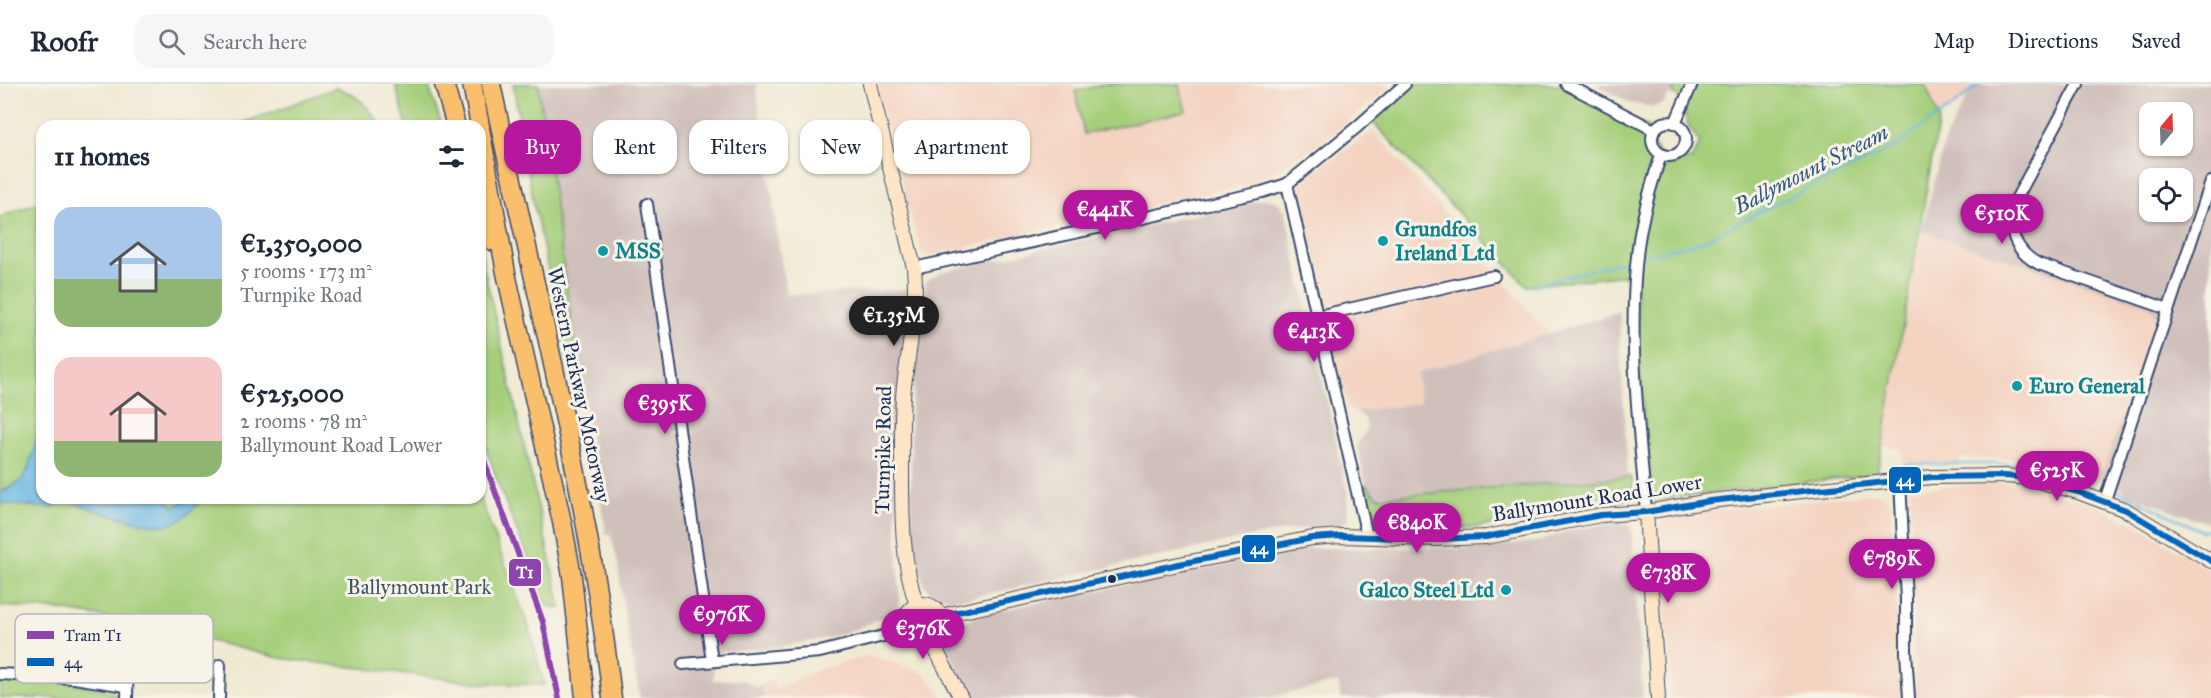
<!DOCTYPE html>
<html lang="en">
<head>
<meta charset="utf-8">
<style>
	body { margin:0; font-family:"IM FELL Great Primer",serif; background:#f6f6f7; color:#1f2937; height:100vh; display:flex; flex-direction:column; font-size:22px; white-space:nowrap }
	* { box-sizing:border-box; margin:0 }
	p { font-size:20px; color:#747a83 }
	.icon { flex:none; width:33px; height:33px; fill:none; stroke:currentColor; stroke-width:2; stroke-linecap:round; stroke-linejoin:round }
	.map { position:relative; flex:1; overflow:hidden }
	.panel { position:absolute; left:36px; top:36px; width:450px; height:384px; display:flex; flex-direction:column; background:#fff; border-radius:18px; box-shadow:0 2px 4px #0004 }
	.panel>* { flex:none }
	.banner { position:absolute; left:504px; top:36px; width:570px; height:54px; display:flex; gap:12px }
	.needle { width:39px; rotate:19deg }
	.fabs { position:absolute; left:2139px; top:18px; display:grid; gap:12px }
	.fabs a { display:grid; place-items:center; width:54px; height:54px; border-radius:12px; background:#fff; box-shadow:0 2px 4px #0004; font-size:30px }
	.price { position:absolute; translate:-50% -51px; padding:0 14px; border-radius:21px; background:#b5179e; color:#fff; font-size:20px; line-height:39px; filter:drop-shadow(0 2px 3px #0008) }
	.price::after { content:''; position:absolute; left:50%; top:36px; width:18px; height:14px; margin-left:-9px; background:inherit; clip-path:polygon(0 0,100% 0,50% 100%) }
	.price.active { background:#222; color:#fff }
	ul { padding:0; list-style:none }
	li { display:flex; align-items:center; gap:18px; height:150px; padding:0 18px }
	li span { display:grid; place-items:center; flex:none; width:168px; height:120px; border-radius:18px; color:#555 }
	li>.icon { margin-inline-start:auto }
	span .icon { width:72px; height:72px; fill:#fffc; stroke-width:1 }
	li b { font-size:26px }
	h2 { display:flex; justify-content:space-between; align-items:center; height:72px; padding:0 18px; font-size:26px }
	.chip { padding:0 21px; border-radius:18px; background:#fff; box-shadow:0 2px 4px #0004; font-size:21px; line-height:54px }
	.chip.active { background:#b5179e; color:#fff }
	header { display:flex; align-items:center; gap:36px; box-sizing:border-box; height:84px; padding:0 30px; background:#fff; border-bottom:2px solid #e0e1e3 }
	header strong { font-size:28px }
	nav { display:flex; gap:33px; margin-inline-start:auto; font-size:21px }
	.search { width:420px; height:54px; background:#f6f6f7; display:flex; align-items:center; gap:15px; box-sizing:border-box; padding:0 21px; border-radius:18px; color:#747a83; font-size:22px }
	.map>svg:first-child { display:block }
</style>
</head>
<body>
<header>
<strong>Roofr</strong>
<div class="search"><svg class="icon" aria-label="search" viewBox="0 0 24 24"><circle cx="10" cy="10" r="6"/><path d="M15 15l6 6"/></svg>Search here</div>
<nav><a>Map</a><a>Directions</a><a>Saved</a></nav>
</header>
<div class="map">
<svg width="2211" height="614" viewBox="0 0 2211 614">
	<rect width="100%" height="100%" fill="#f7f3e8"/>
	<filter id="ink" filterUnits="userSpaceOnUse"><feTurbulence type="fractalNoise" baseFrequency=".0167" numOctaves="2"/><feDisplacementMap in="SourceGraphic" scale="12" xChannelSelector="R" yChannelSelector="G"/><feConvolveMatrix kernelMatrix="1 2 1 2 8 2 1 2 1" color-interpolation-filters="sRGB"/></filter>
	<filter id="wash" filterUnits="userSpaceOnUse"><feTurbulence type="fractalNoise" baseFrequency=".008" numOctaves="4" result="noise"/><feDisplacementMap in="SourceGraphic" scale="24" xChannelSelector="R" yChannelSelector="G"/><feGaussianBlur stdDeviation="1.35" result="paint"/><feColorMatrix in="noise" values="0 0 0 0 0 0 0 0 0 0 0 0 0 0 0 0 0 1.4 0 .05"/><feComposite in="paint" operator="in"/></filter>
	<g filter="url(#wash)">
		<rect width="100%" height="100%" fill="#f0ead3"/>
		<g fill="#f4d3c1">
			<path d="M876,0H1073L1075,7L1106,0H1393L1312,66L1251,99L928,172L921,169Z"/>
			<path d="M1925,0H1974L1966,15L1939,34Z"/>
			<path d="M1374,47L1549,250L1417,289L1421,319L1356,328L1348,324L1299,107L1302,96L1306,92Z"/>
			<path d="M1921,147L2149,222L2157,232L2102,389L2095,395L2055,381L2020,375L1962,374L1956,379L1909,380L1903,374L1902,365L1883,362Z"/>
			<path d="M2005,398L2087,418L2136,441L2211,487V614H1916L1910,405Z"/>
			<path d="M1879,409L1887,414L1891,422L1902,614H1672L1659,443L1664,434L1670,431Z"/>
			<path d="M870,571L922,588L934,599L944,614H764L761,602L771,596L776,605L823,584Z"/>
		</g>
		<g fill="#d0c0bc" fill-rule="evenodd">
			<path d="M538,0H756L786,211L908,205L907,252L894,331L896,438L900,521L895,528L856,545L828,554L783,562L716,569L713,596H744L757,603L761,602L764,614H640L626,540L617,475L610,450H606L579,286Z"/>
			<path d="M1596,0H1677L1663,20L1653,23L1630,19Z"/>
			<path d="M1974,0H2211V440L2129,411L2117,401L2100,395L2157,232L2149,222L1921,147L1946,53ZM2150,28H2182V62H2150ZM2150,94H2182V128H2150Z"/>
			<path d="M1265,115L1278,118L1285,127L1348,412L1347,437L1339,440L1268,449L968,514L952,515L940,512L929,507L923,499L919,486L911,445V323L923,239L926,197L942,188Z"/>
			<path d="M1620,228V263L1628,393L1382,413L1376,412L1366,401L1357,361L1367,344L1364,333L1356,328L1420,319L1417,289Z"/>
			<path d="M1619,438L1630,442L1632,447L1643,614H1341L1338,598L1266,614H974L945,562L950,543L983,530L1307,464H1480L1540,457L1564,448Z"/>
		</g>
		<g fill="#a6cf7b" stroke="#607f6c" stroke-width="1.5">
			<path d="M395,0H428L442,42H407Z"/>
			<path d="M513,0H538L583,320L577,321L534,121Z"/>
			<path d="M1106,0H1179L1186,27L1084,50L1075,7Z"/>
			<path d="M1405,0H1566L1654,46L1651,57L1658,69L1657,82C1671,87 1679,75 1692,75L1700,59C1695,52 1690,46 1687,38C1682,24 1687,19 1672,9L1677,0H1925L1939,34L1880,375L1876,390L1653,416L1638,278L1636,190L1527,202L1368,33Z"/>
			<path d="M335,4C357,8 369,24 381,42H235Z"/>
			<path d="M42,117V414H480L528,541L544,601L482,599L279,574L128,537L61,526L0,522V133Z"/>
			<path d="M480,167L561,524L547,522L492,384L480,341Z"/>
			<path d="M1631,393L1633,401L1630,413L1621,418C1601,422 1581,424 1562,429C1511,439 1462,448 1411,444C1403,444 1394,445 1388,441C1374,434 1366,418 1363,401H1366L1376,412L1382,413Z"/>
			<path d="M0,594C41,596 84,597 123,612V614H0Z"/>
		</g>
		<path fill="#69b8e3" stroke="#4274a0" stroke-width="1.5" d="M42,338V414H164L174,423L190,414H204C195,423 184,436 171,440C154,446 89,425 71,417H64L50,424L0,419V409L21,397L28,385Z"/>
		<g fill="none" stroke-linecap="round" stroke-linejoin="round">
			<g stroke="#69b8e3" stroke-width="2">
				<path d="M1645,172L1703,157L1777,119L1879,71L1901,59L1914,48L1949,25L1980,0"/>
				<path d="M1531,202L1629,176"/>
				<path d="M1903,380H2018L2041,382L2091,397"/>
				<path d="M2116,406L2202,447L2211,445"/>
			</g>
		</g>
	</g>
	<g filter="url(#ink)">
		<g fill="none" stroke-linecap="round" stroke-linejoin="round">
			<defs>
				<g id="street">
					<path d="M1566,0L1654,46"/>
					<path d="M2078,0L2013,121C2007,146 2016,169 2039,180L2168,225"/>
					<circle cx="1669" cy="55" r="17"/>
					<path d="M1675,39L1692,0"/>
					<path d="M1287,100L1367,452"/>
					<path d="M647,120L712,577"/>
					<path d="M914,184L1262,108L1287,100L1357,43L1405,0"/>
					<path d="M1318,232L1494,192"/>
					<path d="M1900,397L1906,515V568L1909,614"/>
					<path d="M2105,416L2211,98"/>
					<path d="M1646,428C1639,340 1627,251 1638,163C1642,132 1651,101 1661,71"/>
					<path d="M683,580L820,568L907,546"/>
					<path d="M0,590L74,594L126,602"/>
					<path d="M127,614L128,564"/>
					<path d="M219,614L220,581"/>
				</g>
				<g id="secondary">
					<path d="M870,0L914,184C918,224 909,262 904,302C901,328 902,354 902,380C902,427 901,477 917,521"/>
					<path d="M1646,428L1658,614"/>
					<circle cx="923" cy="538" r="18"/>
					<path d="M940,532L1179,480L1313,454L1342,452L1437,455L1486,453L1601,431L1646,428L1710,417L1932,393L2005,392L2028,394L2078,408L2126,426L2211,477"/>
					<path d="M930,555L961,614"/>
				</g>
				<g id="highway">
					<path d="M444,0L456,42"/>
					<path d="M472,0L480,42"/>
					<path d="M491,0C534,204 588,406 612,614"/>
					<path d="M480,44L506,189L562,438L572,492L585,614"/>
					<path d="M480,123L492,157"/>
				</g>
			</defs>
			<use href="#street" stroke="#3b4b70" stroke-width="14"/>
			<use href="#secondary" stroke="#3b4b70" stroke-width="16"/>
			<use href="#highway" stroke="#3b4b70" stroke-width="21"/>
			<use href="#street" stroke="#fff" stroke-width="10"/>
			<use href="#secondary" stroke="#fde5c5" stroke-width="14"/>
			<use href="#highway" stroke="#f9bf6d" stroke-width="18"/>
			<defs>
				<path id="bus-1" d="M940,532L1179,480L1313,454L1342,452L1437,455L1486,453L1601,431L1646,428L1710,417L1932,393L2005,392L2028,394L2078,408L2126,426L2211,477"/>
			</defs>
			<use href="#bus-1" stroke="#f7f3e8" stroke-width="10"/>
			<use href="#bus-1" stroke="#0065bd" stroke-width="6"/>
			<defs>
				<path id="tram-1" d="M480,366L543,538L559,614"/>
			</defs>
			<use href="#tram-1" stroke="#f7f3e8" stroke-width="10"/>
			<use href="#tram-1" stroke="#8e44ad" stroke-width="6"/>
		</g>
	</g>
	<g fill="#0f9aa8" stroke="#f7f3e8" stroke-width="2">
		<circle cx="1383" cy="157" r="6"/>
		<circle cx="603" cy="167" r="6"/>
		<circle cx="2017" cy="302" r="6"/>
		<circle cx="1506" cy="506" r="6"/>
	</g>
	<circle fill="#1b2f5e" stroke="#f7f3e8" stroke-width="2" cx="1112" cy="495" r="5"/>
	<g text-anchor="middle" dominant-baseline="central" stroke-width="6" stroke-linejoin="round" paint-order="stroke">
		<g font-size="21" font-weight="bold" fill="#0d838f" stroke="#f7f3e8" text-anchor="start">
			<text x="1395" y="145">Grundfos<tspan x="1395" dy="24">Ireland Ltd</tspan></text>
			<text x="615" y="167">MSS</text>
			<text x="2029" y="302">Euro General</text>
			<text x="1494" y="506" text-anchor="end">Galco Steel Ltd</text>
		</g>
		<g font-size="21" fill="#1b2f5e" stroke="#f7f3e8">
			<text transform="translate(579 301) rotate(78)">Western Parkway Motorway</text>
			<text transform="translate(883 366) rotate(-89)">Turnpike Road</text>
			<text transform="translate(1597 414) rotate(-9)">Ballymount Road Lower</text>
		</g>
		<g font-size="21" fill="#3e5765" stroke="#f7f3e8">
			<text x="419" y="503">Ballymount Park</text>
		</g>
		<g font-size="22" font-style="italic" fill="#325886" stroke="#f7f3e8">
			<text transform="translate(1811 85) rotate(-27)">Ballymount Stream</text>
		</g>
	</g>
	<rect x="15" y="530" width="198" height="69" rx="9" fill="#f7f3e8" stroke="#b5b8bf" stroke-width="1.5"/>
	<rect x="27" y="547" width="27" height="8" fill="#8e44ad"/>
	<rect x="27" y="574" width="27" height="8" fill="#0065bd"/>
	<g font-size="16" fill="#1b2f5e">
		<text x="64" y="557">Tram T1</text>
		<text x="64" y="584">44</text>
	</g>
	<g stroke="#f7f3e8" stroke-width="2">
		<rect x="1888" y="382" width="34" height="28" rx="6" fill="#0065bd"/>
		<rect x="1241" y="450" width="35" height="29" rx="6" fill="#0065bd"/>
		<rect x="508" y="474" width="34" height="29" rx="6" fill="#8e44ad"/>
	</g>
	<g font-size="16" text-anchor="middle" font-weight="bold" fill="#fff">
		<text x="1905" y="402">44</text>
		<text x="1259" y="470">44</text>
		<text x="525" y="494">T1</text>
	</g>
</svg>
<div class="fabs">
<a><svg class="needle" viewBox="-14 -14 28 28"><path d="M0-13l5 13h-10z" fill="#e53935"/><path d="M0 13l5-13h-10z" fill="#747a83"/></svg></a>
<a><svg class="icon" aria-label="locate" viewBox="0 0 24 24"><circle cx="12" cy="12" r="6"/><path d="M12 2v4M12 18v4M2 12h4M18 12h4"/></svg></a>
</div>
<b class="price" style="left:1105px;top:157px">€441K</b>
<b class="price" style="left:2002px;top:161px">€510K</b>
<b class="price active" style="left:894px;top:263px">€1.35M</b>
<b class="price" style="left:1314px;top:279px">€413K</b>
<b class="price" style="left:665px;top:351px">€395K</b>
<b class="price" style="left:2057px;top:418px">€525K</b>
<b class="price" style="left:1417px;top:470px">€840K</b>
<b class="price" style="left:1892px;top:506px">€789K</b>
<b class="price" style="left:1668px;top:520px">€738K</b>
<b class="price" style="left:722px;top:562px">€976K</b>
<b class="price" style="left:923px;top:576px">€376K</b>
<div class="banner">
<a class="chip active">Buy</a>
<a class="chip">Rent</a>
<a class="chip">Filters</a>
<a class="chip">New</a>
<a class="chip">Apartment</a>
</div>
<section class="panel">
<h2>11 homes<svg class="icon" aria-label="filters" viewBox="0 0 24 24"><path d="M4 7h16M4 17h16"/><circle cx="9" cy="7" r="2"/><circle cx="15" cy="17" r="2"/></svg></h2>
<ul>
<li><span style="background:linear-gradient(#a9c7e8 60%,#8fb573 0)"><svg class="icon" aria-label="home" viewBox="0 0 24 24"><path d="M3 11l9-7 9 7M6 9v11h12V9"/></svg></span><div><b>€1,350,000</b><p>5 rooms · 173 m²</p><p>Turnpike Road</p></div></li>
<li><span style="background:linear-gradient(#f6c9c9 70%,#8fb573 0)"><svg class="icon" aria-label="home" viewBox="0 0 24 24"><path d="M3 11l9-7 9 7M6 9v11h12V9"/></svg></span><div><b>€525,000</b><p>2 rooms · 78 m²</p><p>Ballymount Road Lower</p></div></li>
</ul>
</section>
</div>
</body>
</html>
